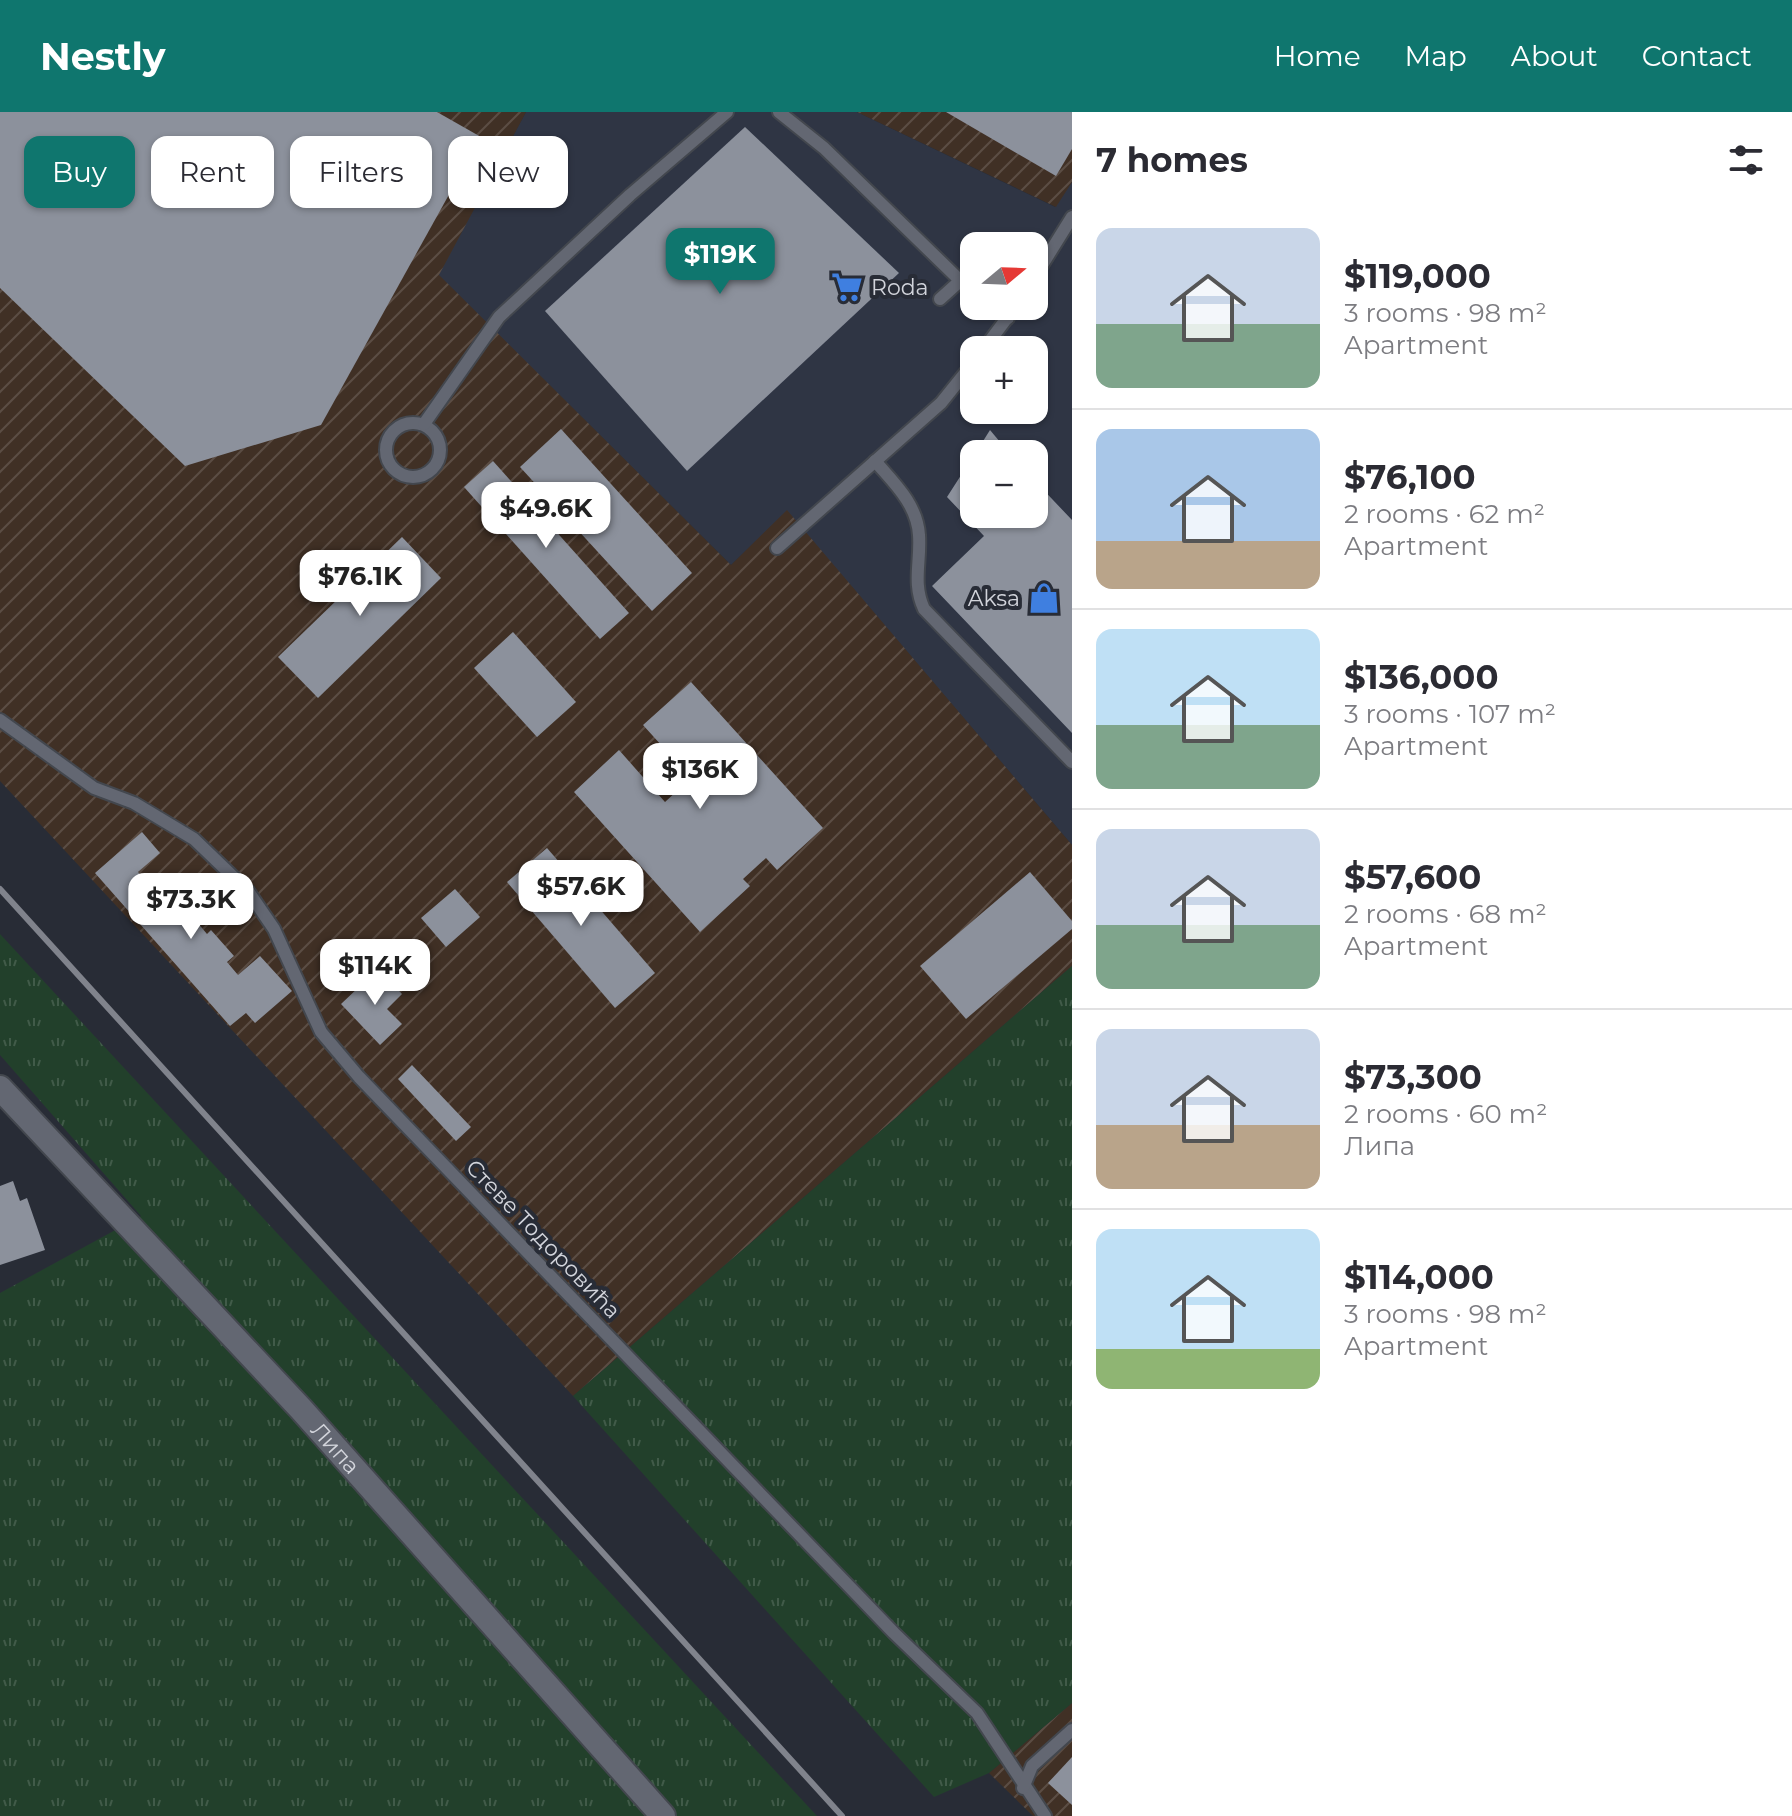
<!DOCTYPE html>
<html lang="en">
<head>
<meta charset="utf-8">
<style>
	body { margin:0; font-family:Montserrat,sans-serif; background:#f7f7f7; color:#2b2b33; height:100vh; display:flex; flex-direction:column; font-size:30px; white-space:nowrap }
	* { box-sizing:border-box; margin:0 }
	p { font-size:26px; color:#7c7c81 }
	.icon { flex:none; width:44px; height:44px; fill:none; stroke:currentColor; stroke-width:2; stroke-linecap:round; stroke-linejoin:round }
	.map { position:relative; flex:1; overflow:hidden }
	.drawer { display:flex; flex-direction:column; background:#fff; width:720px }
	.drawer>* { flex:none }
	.top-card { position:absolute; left:24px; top:24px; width:760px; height:72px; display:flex; gap:16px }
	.needle { width:52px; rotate:71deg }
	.buttons { position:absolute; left:960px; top:120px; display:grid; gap:16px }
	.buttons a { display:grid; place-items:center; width:88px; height:88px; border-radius:16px; background:#fff; box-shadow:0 2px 6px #0004; font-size:40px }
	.price { position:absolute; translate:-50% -68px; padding:0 18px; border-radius:16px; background:#fff; color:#222; font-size:26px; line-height:52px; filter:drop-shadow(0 2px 4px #0008) }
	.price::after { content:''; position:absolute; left:50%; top:48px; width:24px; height:18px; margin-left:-12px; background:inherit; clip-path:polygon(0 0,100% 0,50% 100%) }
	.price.selected { background:#0f766e; color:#fff }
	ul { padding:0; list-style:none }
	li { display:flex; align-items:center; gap:24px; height:200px; padding:0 24px }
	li+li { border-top:2px solid #e1e1e2 }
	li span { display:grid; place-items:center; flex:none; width:224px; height:160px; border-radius:16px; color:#555 }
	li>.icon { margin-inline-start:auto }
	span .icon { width:96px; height:96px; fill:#fffc; stroke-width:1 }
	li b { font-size:34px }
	h2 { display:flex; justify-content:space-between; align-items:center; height:96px; padding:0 24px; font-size:34px }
	.pill { padding:0 28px; border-radius:16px; background:#fff; box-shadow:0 2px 6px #0004; font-size:28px; line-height:72px }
	.pill.selected { background:#0f766e; color:#fff }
	header { display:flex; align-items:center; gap:48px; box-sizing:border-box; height:112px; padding:0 40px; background:#0f766e; color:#fff }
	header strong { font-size:38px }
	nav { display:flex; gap:44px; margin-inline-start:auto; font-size:28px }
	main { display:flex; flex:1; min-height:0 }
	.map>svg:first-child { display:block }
</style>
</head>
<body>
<header>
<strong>Nestly</strong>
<nav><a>Home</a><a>Map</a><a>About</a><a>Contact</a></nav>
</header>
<main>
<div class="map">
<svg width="1072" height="1704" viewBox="0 0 1072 1704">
	<defs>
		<pattern id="industrial-furrows" width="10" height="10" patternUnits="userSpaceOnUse" patternTransform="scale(2)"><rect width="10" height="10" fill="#403025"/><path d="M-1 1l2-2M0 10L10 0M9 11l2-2" fill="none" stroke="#5b4d44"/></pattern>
		<pattern id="grass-tufts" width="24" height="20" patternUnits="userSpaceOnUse" patternTransform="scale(2)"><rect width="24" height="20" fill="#22402b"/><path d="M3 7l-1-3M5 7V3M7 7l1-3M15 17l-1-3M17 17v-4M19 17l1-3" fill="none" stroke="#415b49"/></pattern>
	</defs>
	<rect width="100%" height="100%" fill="#282c36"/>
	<path fill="#2f3544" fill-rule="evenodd" d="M526,0H857L1055,95L1072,70V733L787,399L731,453L438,163ZM974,134H1034V194H974ZM974,238H1034V298H974ZM974,342H1034V402H974Z"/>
	<g fill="url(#industrial-furrows)">
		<path d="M0,0H526L439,163L731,453L787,398L1072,733V854L573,1284L0,669Z"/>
		<path d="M857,0H1072V70L1056,95Z"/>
		<path d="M1072,1591V1704H1033L989,1661Z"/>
	</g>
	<g fill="url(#grass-tufts)">
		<path d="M0,822L817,1704H0V1181L141,1104L0,943Z"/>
		<path d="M1072,854V1591L989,1661L934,1685L573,1284Z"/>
	</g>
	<g fill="#8c919c">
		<path d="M0,0H437L481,25L321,313L185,354L0,176Z"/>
		<path d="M946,0H1072V37L1056,64Z"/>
		<path d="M745,15L899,161L687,359L545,199Z"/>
		<path d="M561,317L692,461L652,499L520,355Z"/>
		<path d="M990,318L1010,342H975Z"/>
		<path d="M974,343V402H1034V368L1072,408V621L932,474L984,424L947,385Z"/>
		<path d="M493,349L629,501L600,527L464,375Z"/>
		<path d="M402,425L441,466L318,586L278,545Z"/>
		<path d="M513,520L576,590L537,625L474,556Z"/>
		<path d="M691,570L823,716L777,758L766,746L743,767L750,774L700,820L574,680L619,638L665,690L691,666L643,613Z"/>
		<path d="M142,720L160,741L138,760L167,793L182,780L187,785L181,791L207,822L211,818L234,844L227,850L238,863L260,844L292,879L255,911L246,901L230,914L95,761Z"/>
		<path d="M547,736L655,861L615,896L507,770Z"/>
		<path d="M1030,760L1072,809V817L966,907L920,854Z"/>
		<path d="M455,777L480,805L446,835L421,806Z"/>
		<path d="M378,857L402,882L387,897L402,912L380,933L341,892Z"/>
		<path d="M412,953L471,1015L456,1029L398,967Z"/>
		<path d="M13,1069L20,1089L27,1086L45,1138L0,1153V1074Z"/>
		<path d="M1072,1645V1693L1048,1671Z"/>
	</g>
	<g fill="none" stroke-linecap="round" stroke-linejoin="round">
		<defs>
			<g id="service">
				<path d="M779,0L824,36L974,182"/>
				<path d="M1034,166L1072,105"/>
				<path d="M940,187L960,169"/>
				<path d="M990,194L1008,206"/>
				<path d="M983,238L1016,194"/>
				<circle cx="413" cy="338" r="27"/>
				<path d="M424,312L499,205L630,83L727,0"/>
				<path d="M875,349C894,371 917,392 919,423C921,450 912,471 924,497L1072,650"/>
				<path d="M777,436L941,291L974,250"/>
				<path d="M0,608L94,676L134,691L194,727L248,779L274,817L321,920L359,965L894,1521L977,1601L1045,1704"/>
				<path d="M1023,1676L1032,1654L1072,1618"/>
			</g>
			<g id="minor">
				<path id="s1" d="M0,976L301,1297L663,1704"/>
			</g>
		</defs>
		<use href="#service" stroke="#43474e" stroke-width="16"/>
		<use href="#minor" stroke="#43474e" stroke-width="28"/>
		<use href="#service" stroke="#636772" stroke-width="12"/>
		<use href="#minor" stroke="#636772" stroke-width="24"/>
		<path stroke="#80838c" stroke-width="6" d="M0,777L842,1704"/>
	</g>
	<defs>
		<symbol id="supermarket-bare" viewBox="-9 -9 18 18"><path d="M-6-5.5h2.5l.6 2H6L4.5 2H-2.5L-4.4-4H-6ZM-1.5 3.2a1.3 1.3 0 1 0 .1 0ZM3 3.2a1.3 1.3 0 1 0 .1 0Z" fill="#3f7fe0" stroke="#282c36" stroke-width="2.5" paint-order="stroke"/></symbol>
		<symbol id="shop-bare" viewBox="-9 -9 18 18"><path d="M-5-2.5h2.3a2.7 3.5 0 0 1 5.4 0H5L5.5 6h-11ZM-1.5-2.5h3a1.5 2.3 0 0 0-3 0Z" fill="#3f7fe0" stroke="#282c36" stroke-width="2.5" paint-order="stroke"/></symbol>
	</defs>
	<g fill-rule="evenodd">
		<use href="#supermarket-bare" x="825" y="153" width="44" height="44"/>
		<use href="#shop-bare" x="1022" y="464" width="44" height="44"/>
	</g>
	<g text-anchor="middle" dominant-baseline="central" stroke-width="8" stroke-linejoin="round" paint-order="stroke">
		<g font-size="22" fill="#d2d4db" stroke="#282c36" text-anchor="start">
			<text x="871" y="175">Roda</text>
			<text x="1020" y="486" text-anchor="end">Aksa</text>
		</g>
		<g font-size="22" fill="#d2d4db" stroke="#282c36">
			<text transform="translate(543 1127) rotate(46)">Стеве Тодоровића</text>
			<text stroke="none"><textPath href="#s1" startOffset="492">Липа</textPath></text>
		</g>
	</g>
</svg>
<div class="buttons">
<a><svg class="needle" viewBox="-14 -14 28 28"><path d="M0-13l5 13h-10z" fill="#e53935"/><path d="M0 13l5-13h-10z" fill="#7c7c81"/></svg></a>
<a>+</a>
<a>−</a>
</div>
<b class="price selected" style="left:720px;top:184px">$119K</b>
<b class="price" style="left:546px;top:438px">$49.6K</b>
<b class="price" style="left:360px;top:506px">$76.1K</b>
<b class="price" style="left:700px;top:699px">$136K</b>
<b class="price" style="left:581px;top:816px">$57.6K</b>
<b class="price" style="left:191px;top:829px">$73.3K</b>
<b class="price" style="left:375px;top:895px">$114K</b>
<div class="top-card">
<a class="pill selected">Buy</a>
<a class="pill">Rent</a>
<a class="pill">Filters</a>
<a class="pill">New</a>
</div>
</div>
<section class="drawer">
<h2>7 homes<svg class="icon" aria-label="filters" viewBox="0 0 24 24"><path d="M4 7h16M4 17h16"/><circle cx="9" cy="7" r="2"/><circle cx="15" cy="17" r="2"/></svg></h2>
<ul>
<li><span style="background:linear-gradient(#c9d6e8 60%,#7fa58c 0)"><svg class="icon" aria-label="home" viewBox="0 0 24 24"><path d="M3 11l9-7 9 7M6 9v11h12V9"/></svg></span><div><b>$119,000</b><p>3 rooms · 98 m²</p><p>Apartment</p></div></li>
<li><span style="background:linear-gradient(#a9c7e8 70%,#b9a48a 0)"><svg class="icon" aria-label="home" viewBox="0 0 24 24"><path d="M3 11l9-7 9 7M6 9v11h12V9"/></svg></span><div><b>$76,100</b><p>2 rooms · 62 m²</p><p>Apartment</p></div></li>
<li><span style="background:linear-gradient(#bfe0f5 60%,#7fa58c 0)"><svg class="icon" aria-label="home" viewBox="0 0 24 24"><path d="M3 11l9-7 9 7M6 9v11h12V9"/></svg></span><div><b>$136,000</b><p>3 rooms · 107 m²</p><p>Apartment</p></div></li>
<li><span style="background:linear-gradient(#c9d6e8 60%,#7fa58c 0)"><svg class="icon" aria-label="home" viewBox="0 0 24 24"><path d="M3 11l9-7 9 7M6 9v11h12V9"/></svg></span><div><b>$57,600</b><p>2 rooms · 68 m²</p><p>Apartment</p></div></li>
<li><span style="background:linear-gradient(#c9d6e8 60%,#b9a48a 0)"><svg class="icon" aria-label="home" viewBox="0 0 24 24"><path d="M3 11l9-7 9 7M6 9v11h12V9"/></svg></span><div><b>$73,300</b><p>2 rooms · 60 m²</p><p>Липа</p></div></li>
<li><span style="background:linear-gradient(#bfe0f5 75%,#8fb573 0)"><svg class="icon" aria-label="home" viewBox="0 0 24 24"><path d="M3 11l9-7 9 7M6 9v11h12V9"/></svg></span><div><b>$114,000</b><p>3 rooms · 98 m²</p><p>Apartment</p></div></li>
</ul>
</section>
</main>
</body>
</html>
